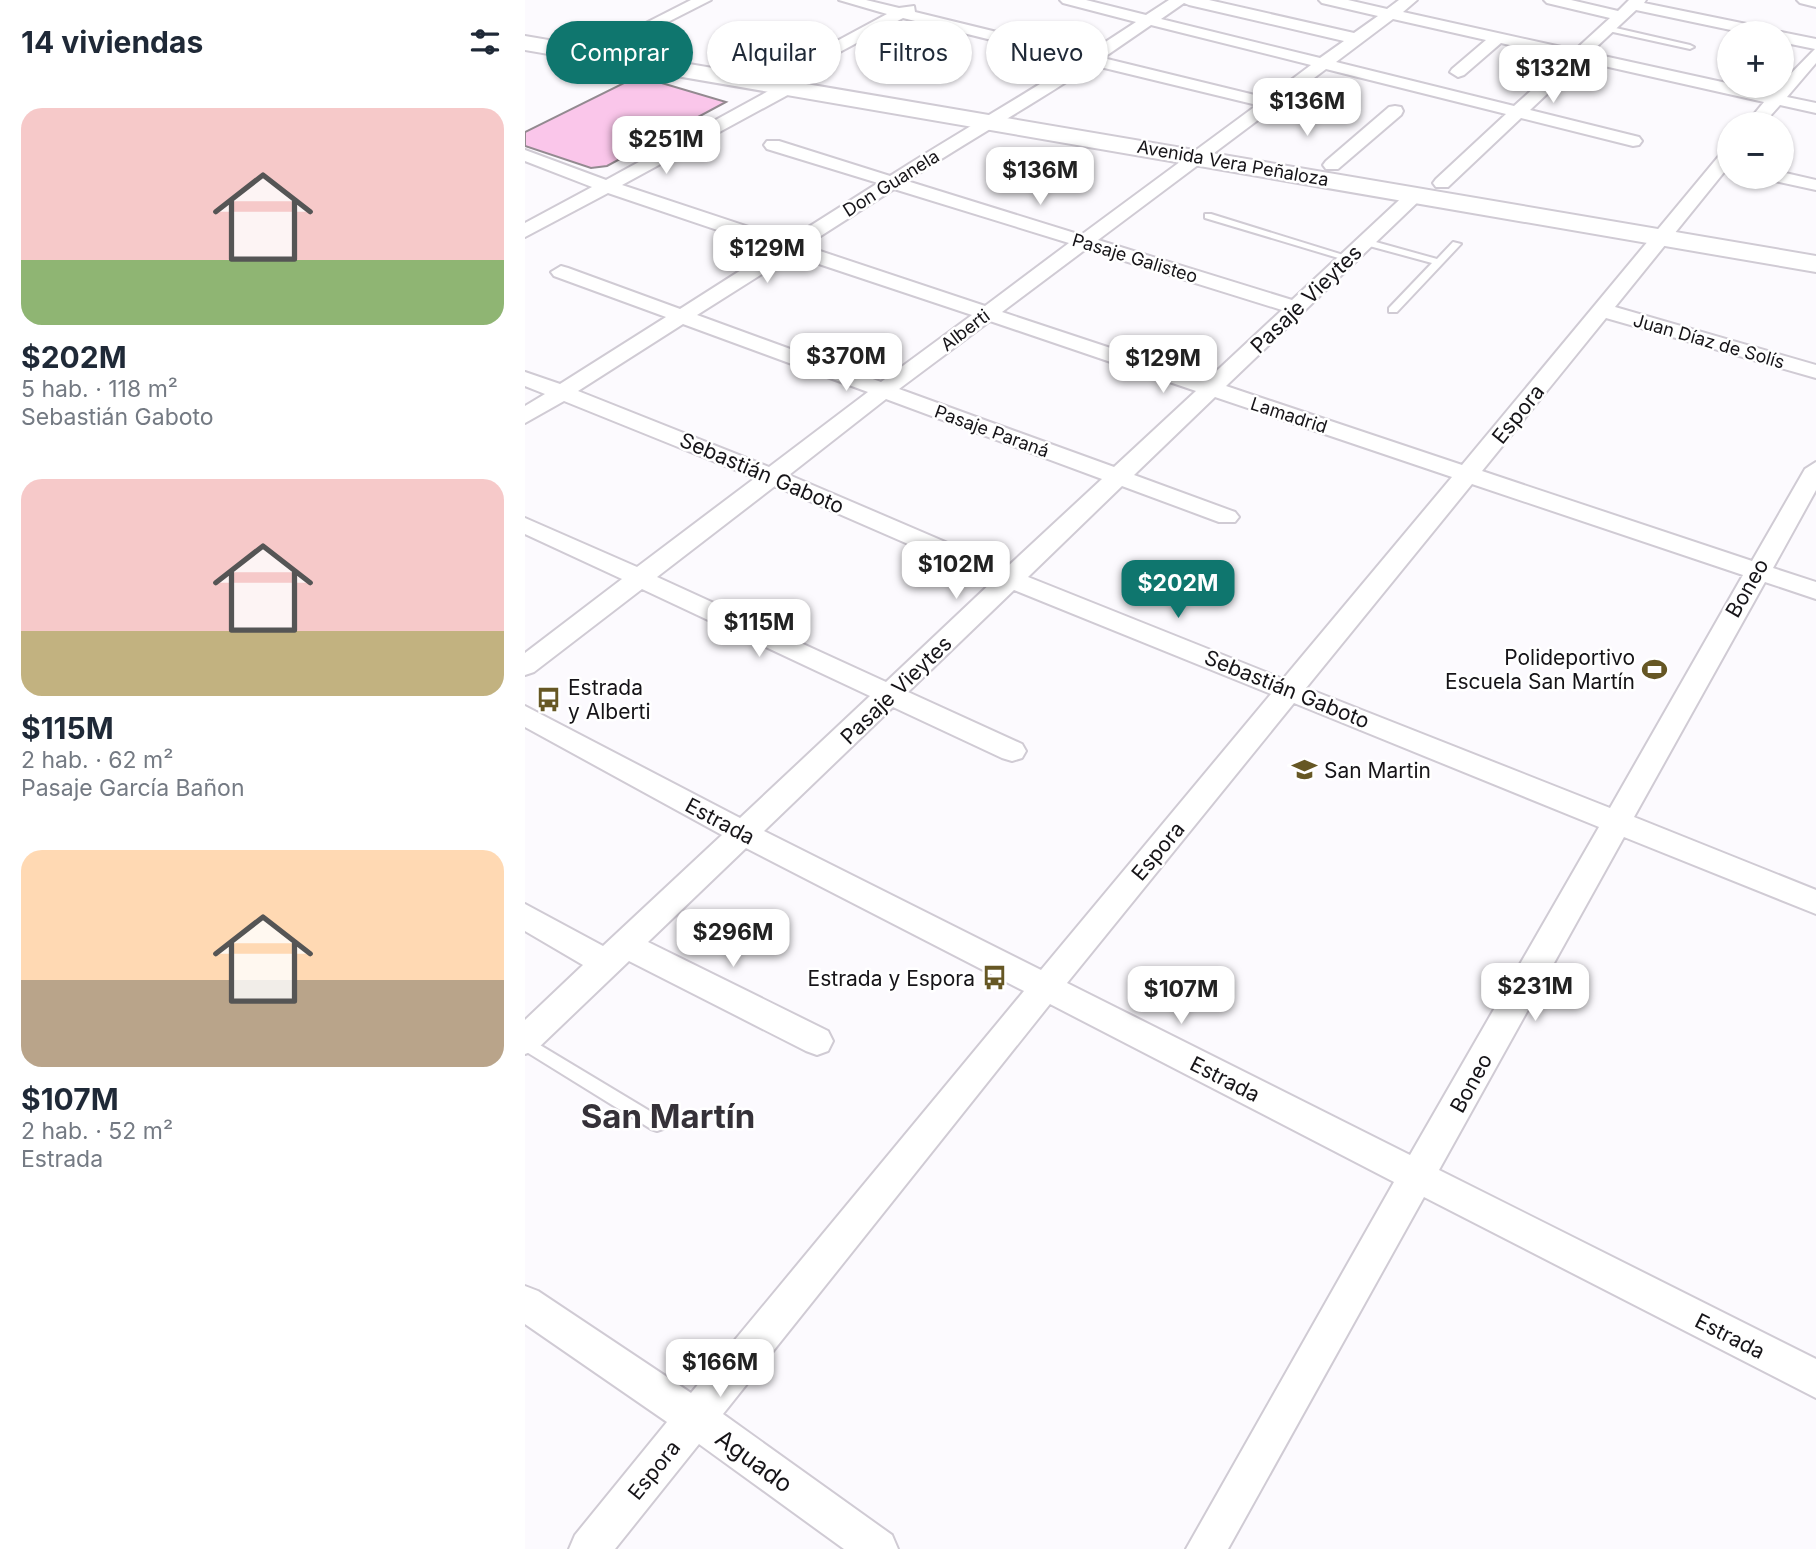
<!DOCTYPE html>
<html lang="es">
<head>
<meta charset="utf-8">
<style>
	body { margin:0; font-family:Inter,sans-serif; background:#f6f6f7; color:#1f2937; height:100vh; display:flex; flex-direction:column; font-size:26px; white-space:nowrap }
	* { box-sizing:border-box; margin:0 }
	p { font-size:23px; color:#747a83 }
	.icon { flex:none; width:38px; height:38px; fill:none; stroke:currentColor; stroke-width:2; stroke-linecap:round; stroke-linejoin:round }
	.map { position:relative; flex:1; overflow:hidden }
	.sheet { display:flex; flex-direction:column; background:#fff; width:525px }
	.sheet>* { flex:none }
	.top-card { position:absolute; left:21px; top:21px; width:665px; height:63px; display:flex; gap:14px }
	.controls { position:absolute; left:1192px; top:21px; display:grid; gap:14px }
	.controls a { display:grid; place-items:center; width:77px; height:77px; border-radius:50%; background:#fff; box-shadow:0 2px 5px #0004; font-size:35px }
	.price { position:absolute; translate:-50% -60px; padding:0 16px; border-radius:14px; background:#fff; color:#222; font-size:23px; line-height:46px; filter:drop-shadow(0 2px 4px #0008) }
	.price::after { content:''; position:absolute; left:50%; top:42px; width:21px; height:16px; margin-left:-10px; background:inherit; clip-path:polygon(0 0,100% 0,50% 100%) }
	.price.active { background:#0f766e; color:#fff }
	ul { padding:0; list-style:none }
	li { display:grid; align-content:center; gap:14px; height:371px; padding:0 21px }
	li span { display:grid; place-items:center; height:217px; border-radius:21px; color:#555 }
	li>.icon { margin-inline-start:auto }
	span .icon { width:126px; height:126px; fill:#fffc; stroke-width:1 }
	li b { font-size:30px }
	h2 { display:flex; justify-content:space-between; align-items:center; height:84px; padding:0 21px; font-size:30px }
	.chip { padding:0 24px; border-radius:32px; background:#fff; box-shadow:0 2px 5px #0004; font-size:24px; line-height:63px }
	.chip.active { background:#0f766e; color:#fff }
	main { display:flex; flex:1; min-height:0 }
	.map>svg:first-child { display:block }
</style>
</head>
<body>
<main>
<section class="sheet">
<h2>14 viviendas<svg class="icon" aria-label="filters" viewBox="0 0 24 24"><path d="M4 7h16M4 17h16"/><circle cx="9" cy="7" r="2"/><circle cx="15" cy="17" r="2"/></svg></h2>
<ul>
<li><span style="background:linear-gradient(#f6c9c9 70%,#8fb573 0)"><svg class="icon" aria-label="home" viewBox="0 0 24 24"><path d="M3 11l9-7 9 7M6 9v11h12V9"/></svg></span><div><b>$202M</b><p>5 hab. · 118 m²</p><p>Sebastián Gaboto</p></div></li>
<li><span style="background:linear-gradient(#f6c9c9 70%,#c2b280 0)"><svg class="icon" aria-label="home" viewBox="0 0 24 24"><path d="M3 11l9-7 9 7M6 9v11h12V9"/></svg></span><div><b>$115M</b><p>2 hab. · 62 m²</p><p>Pasaje García Bañon</p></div></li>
<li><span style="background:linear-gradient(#ffd9b3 60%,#b9a48a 0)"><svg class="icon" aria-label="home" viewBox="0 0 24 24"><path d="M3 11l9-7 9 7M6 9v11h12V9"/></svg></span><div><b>$107M</b><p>2 hab. · 52 m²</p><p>Estrada</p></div></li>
</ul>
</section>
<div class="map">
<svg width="1291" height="1549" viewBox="0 0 1291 1549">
	<rect width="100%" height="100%" fill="#fcfafe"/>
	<path fill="#fac6ea" stroke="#938a90" stroke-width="2" d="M113,76L201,102L82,166L66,168L0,146V132Z"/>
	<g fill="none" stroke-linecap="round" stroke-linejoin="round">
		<defs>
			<g id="lane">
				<path d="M1082,26L1165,45L1169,47L1165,49L1079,30L1078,28Z"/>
				<path d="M680,214H686L828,258L820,260L680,218Z"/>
				<path d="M840,239L912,259L928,242L936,244L872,312H864V308L907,263L837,244L835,242Z"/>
				<path d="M0,1036L138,1119L140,1124L138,1129L132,1131L126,1129L0,1051Z"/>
			</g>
			<g id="street">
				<path d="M166,0H186L74,57H62L60,54Z"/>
				<path d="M314,0H341L374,8L389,6L390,12L562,54L611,22L538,3L535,0H561L621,15L644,0H684L829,33L853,16L797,3L794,0H823L862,9L874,0H892L878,12L1050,50L1085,18L1022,3L1019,0H1046L1093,11L1104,0H1121L1119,3L1241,28L1249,33H1220L1111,10L1065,53L1247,93L1290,49L1256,42V33H1252L1256,32L1291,39V63L1262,97L1291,103V113L1255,105L1238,124H1221L1239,102L1057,61L1005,110L1114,137L1117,141L1114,145L1108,146L996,118L923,187H911L908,183L911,179L981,114L801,69L573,240L767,300L885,190H897L900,194L897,198L701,386L937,465L1198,151L1204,150V166L1090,307L1291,365V378L1081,318L957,471L1227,561L1280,469L1291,462V490L1248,568L1291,582V599L1240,582L1109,817L1291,890V914L1099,837L914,1170L1291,1359V1398L899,1197L703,1549H661L869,1182L525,1004L198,1414L367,1535L373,1549H319L174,1444L90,1549H44L50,1535L142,1422L0,1324V1286L13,1291L166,1393L499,991L221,848L123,942L303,1031L308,1041L303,1051L292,1055L281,1051L104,961L11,1050L0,1054V1020L58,965L0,931V904L78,946L197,835L0,727V706L215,818L345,696L117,589L9,672L0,675V653L97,579L0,534V518L112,567L230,478L39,401L0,423V406L20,394L0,386V372L35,384L141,317L29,276L26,272L36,266L43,268L155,309L249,249L83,193L0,237V223L67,187L0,161V150L81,180L258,83H270V91L97,185L263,240L353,183L242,149L239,145L242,141H254L365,176C427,136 490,101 551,61L378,18L272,75H260V69L362,14ZM659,3L664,5L819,41L795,58L636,19ZM868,19L961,40L927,69L925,72L933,77L939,75L976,43L1042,58L989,106L811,62ZM626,25L786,65L742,98L578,58ZM567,65L732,105L556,235L382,181C443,141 506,106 567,65ZM369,189L544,243L460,306L280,246ZM561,249L757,310L682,380L477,312ZM267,255L447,315L356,382L172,315ZM465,321L671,391L589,467L374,389ZM158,324L343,392L244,467L53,391ZM690,397L927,477L758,679L503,577L597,486L694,522H710L714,517L710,512L609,475ZM361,399L577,479L481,568L264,475ZM947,484L1218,575L1085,808L781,688ZM250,486L468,581L361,682L132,577ZM489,590L746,694L516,970L239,831L368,707L477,758L487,761L497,758L501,751L497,744L383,692ZM769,703L1074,827L885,1155L542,983Z"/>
				<path d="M1272,0H1291V7L1275,3Z"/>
				<path d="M870,106L876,107L878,111L876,115L813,169H801L798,165L801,161L864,107Z"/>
				<path d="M1256,172L1291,180V190L1250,181L1247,177H1256Z"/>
			</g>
			<path id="secondary" d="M0,36L1291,256V272L0,50Z"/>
		</defs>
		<use href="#lane" stroke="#d0cbd4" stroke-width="4"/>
		<use href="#street" stroke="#d0cbd4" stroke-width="4"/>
		<use href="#secondary" stroke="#d0cbd4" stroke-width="4"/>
		<use href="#lane" fill="#fff" fill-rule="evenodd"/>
		<use href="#street" fill="#fff" fill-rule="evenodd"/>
		<use href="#secondary" fill="#fff" fill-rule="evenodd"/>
	</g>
	<defs>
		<symbol id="stadium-bare" viewBox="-9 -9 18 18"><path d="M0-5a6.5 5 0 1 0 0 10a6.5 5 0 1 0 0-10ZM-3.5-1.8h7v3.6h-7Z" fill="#665724" stroke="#fff" stroke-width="2.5" paint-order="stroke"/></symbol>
		<symbol id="bus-bare" viewBox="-9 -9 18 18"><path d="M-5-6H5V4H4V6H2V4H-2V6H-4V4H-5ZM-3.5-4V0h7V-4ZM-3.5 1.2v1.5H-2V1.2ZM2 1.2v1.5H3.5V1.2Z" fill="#665724" stroke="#fff" stroke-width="2.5" paint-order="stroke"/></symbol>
		<symbol id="school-bare" viewBox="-9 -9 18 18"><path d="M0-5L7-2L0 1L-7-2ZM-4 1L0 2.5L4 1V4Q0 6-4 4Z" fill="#665724" stroke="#fff" stroke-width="2.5" paint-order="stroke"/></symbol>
	</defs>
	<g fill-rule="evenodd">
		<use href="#stadium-bare" x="1112" y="652" width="35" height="35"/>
		<use href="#bus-bare" x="6" y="682" width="35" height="35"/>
		<use href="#school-bare" x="762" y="752" width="35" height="35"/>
		<use href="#bus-bare" x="452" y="960" width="35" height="35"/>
	</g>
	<g text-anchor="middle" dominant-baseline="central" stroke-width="5" stroke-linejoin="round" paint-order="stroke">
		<g font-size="18" fill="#161418" stroke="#fff">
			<text transform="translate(708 163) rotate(10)">Avenida Vera Peñaloza</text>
			<text transform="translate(366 183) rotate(-32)">Don Guanela</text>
			<text transform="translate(610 258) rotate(17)">Pasaje Galisteo</text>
			<text transform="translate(440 330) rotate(-37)">Alberti</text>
			<text transform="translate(1184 341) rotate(16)">Juan Díaz de Solís</text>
			<text transform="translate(764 415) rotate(18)">Lamadrid</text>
			<text transform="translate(467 431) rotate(20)">Pasaje Paraná</text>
		</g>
		<g font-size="21" fill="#161418" stroke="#fff">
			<text transform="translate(781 299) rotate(-44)">Pasaje Vieytes</text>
			<text transform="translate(993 414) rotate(-51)">Espora</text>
			<text transform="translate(237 473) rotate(23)">Sebastián Gaboto</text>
			<text transform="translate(1222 588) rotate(-60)">Boneo</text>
			<text transform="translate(762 689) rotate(22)">Sebastián Gaboto</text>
			<text transform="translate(371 690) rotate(-44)">Pasaje Vieytes</text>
			<text transform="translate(195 821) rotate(28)">Estrada</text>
			<text transform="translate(633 851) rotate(-50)">Espora</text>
			<text transform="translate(700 1079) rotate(27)">Estrada</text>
			<text transform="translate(946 1083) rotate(-61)">Boneo</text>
			<text transform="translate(1205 1336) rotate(27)">Estrada</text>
			<text transform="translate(129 1470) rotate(-51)">Espora</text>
		</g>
		<g font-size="21" fill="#161418" stroke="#fff" text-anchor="end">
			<text x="1110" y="657">Polideportivo<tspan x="1110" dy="24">Escuela San Martín</tspan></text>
			<text x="43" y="687" text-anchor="start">Estrada<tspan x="43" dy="24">y Alberti</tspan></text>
			<text x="799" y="770" text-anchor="start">San Martin</text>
			<text x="450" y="978">Estrada y Espora</text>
		</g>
		<g font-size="24" fill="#161418" stroke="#fff">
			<text transform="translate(229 1461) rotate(36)">Aguado</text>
		</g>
		<g font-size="33" font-weight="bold" fill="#353138" stroke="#fff">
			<text x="143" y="1116">San Martín</text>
		</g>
	</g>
</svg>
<div class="controls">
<a>+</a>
<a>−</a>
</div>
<b class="price" style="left:1028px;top:105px">$132M</b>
<b class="price" style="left:782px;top:138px">$136M</b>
<b class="price" style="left:141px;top:176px">$251M</b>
<b class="price" style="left:515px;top:207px">$136M</b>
<b class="price" style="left:242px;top:285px">$129M</b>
<b class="price" style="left:321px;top:393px">$370M</b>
<b class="price" style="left:638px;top:395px">$129M</b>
<b class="price" style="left:431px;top:601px">$102M</b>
<b class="price active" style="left:653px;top:620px">$202M</b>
<b class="price" style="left:234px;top:659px">$115M</b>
<b class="price" style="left:208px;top:969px">$296M</b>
<b class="price" style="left:1010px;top:1023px">$231M</b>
<b class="price" style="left:656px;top:1026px">$107M</b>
<b class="price" style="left:195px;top:1399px">$166M</b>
<div class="top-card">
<a class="chip active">Comprar</a>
<a class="chip">Alquilar</a>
<a class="chip">Filtros</a>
<a class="chip">Nuevo</a>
</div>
</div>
</main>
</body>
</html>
